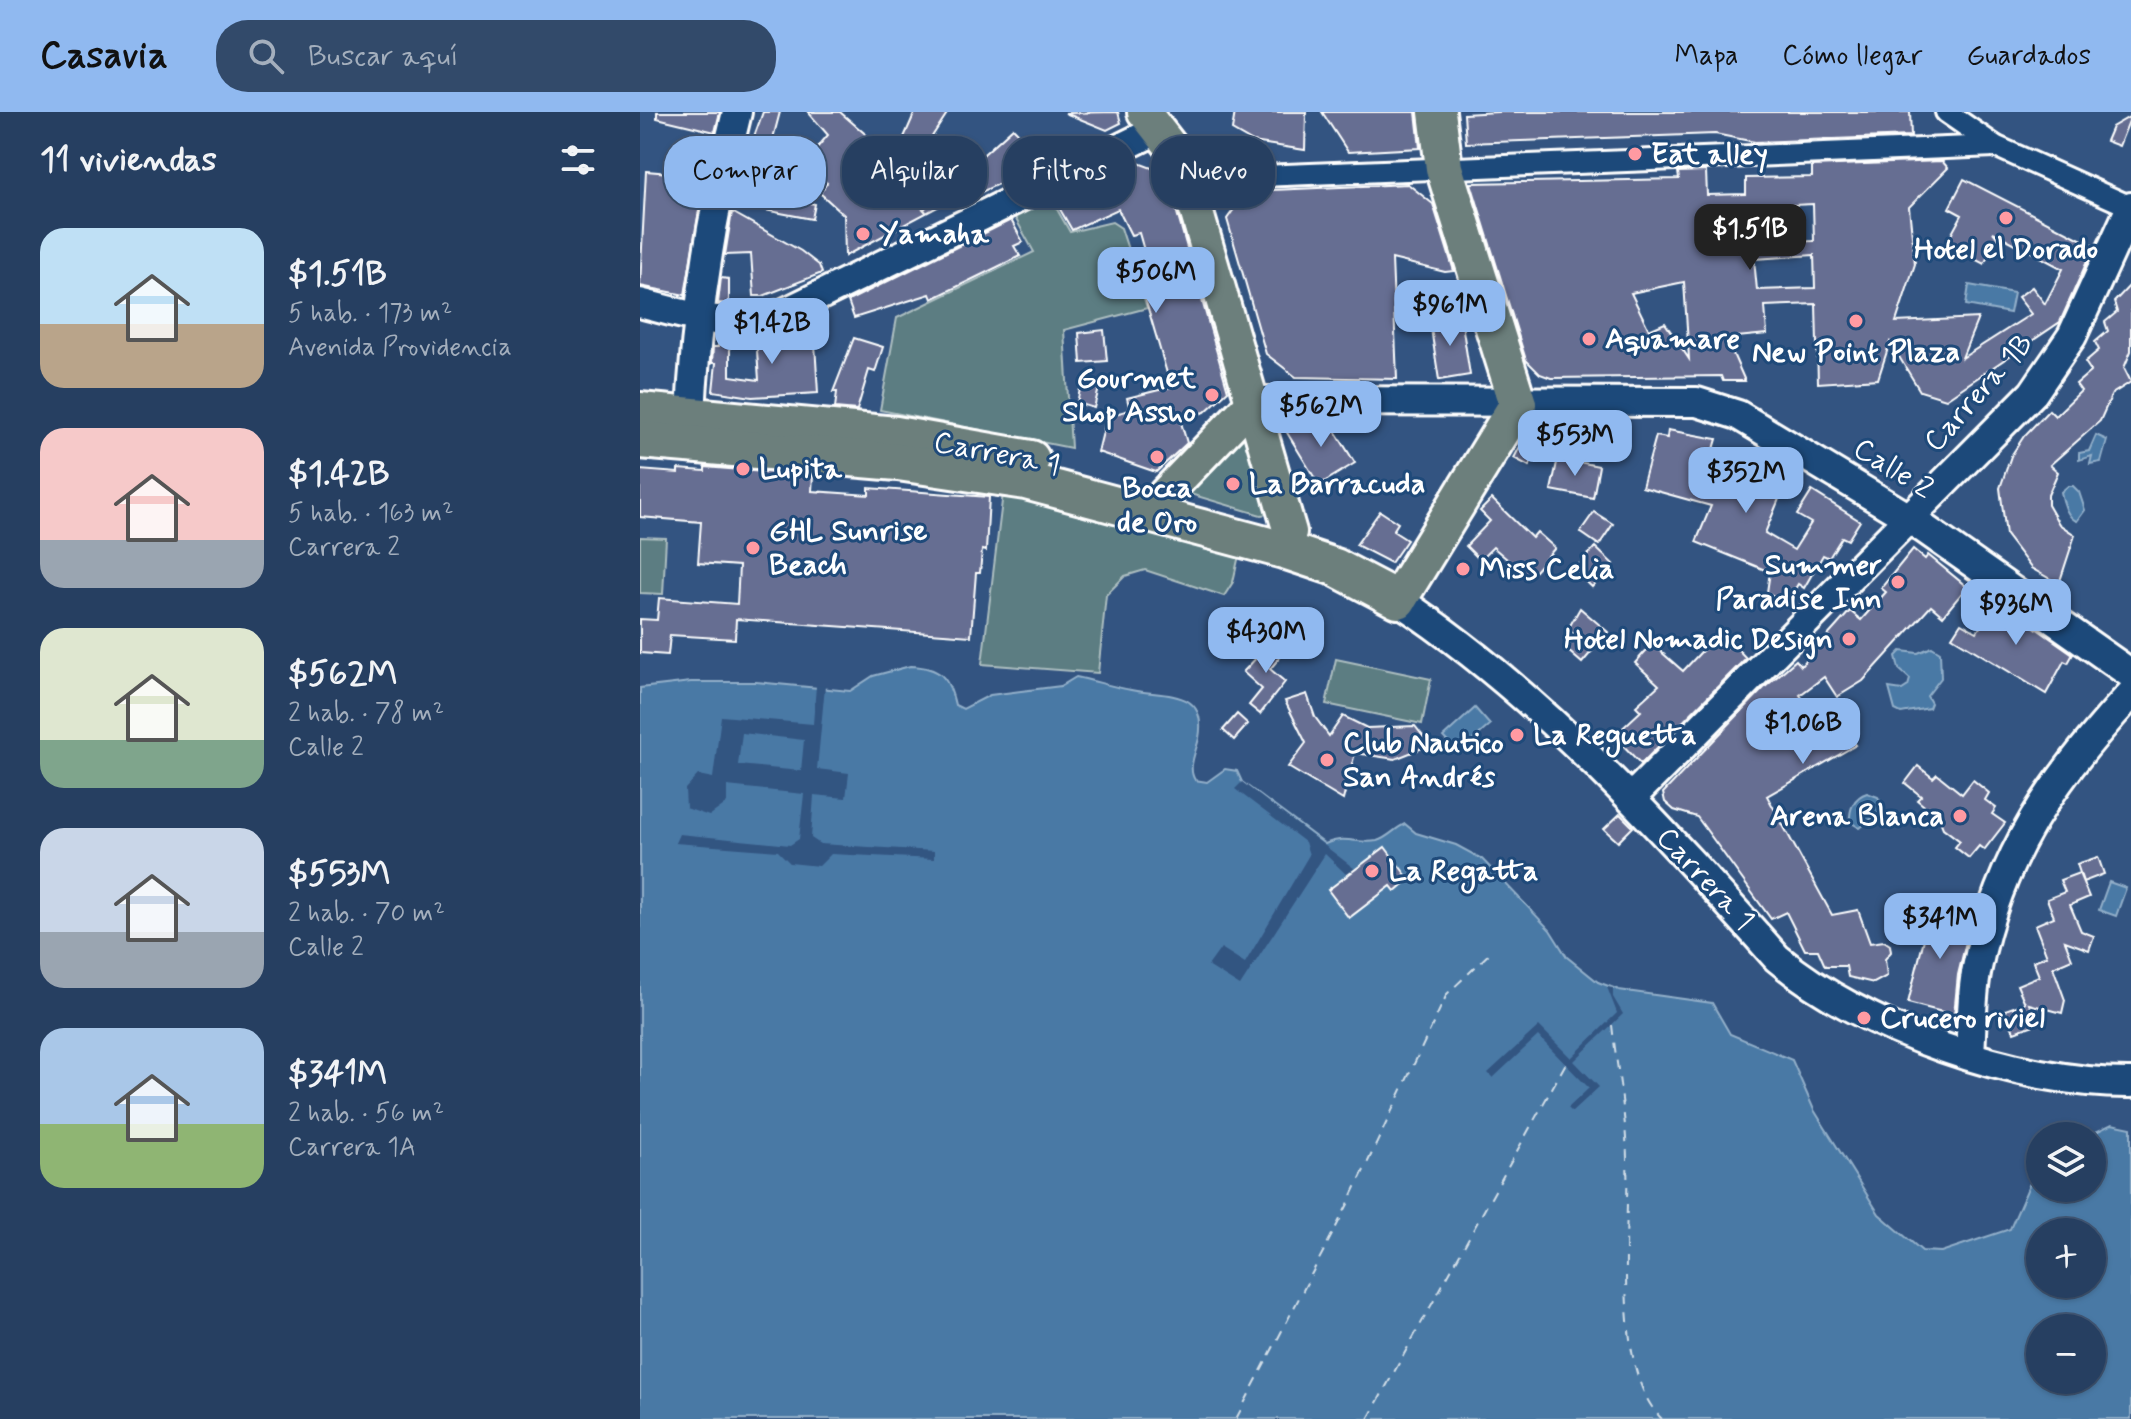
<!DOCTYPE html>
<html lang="es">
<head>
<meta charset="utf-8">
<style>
	body { margin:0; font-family:Mynerve,sans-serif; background:#324a6a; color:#f1f3f6; height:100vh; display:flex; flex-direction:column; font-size:30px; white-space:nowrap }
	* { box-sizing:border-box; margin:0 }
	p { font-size:26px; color:#a4afbd }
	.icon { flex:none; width:44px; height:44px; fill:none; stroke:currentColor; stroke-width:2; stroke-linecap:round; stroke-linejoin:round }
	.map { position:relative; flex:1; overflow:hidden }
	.drawer { display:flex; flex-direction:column; background:#263f61; width:640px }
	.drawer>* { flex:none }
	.hud { position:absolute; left:24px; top:24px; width:760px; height:72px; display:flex; gap:16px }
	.buttons { position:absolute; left:1386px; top:1010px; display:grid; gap:16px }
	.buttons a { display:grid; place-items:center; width:80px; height:80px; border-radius:50%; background:#263f61; box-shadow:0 2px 6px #0004,0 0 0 2px #425876; font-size:40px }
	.price { position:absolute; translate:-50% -68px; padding:0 18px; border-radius:16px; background:#90b9f0; color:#111; font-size:26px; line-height:52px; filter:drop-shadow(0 2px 4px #0008) }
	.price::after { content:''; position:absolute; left:50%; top:48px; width:24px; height:18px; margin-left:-12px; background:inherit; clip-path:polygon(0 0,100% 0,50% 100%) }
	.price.active { background:#222; color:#fff }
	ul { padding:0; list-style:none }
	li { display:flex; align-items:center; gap:24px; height:200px; padding:0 40px }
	li span { display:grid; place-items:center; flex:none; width:224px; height:160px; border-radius:24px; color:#555 }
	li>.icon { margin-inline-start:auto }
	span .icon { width:96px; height:96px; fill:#fffc; stroke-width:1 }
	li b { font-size:34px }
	h2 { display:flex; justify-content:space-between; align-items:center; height:96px; padding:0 40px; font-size:34px }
	.chip { padding:0 28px; border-radius:32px; background:#263f61; box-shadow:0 2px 6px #0004,0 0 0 2px #425876; font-size:28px; line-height:72px }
	.chip.active { background:#90b9f0; color:#111 }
	header { display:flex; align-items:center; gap:48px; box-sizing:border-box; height:112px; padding:0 40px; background:#90b9f0; color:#111 }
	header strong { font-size:38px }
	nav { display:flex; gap:44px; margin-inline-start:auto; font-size:28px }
	.search { width:560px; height:72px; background:#324a6a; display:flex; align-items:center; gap:20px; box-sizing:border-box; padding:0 28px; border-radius:32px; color:#a4afbd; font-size:30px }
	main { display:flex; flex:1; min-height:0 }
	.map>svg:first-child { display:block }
</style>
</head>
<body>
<header>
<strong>Casavia</strong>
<div class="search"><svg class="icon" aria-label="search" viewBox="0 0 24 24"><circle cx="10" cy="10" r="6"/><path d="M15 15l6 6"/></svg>Buscar aquí</div>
<nav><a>Mapa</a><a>Cómo llegar</a><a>Guardados</a></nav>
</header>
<main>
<section class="drawer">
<h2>11 viviendas<svg class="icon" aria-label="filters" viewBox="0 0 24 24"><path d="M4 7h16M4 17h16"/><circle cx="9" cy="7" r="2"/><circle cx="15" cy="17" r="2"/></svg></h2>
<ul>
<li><span style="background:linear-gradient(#bfe0f5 60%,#b9a48a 0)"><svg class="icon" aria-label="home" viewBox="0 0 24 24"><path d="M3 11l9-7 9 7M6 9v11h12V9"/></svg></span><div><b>$1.51B</b><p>5 hab. · 173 m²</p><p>Avenida Providencia</p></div></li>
<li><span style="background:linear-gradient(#f6c9c9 70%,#9aa5b1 0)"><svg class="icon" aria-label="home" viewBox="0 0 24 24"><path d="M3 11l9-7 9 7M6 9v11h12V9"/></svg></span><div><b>$1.42B</b><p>5 hab. · 163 m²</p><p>Carrera 2</p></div></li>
<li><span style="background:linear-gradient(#dfe7d0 70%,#7fa58c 0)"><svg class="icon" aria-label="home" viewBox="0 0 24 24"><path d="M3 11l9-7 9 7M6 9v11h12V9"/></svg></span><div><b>$562M</b><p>2 hab. · 78 m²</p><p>Calle 2</p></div></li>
<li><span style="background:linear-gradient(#c9d6e8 65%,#9aa5b1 0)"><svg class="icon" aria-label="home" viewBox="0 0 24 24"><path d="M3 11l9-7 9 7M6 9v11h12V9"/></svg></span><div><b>$553M</b><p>2 hab. · 70 m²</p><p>Calle 2</p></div></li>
<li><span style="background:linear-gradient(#a9c7e8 60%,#8fb573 0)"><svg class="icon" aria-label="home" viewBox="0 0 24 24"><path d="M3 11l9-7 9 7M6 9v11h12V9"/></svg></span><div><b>$341M</b><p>2 hab. · 56 m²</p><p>Carrera 1A</p></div></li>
</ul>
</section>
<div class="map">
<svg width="1491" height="1307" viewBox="0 0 1491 1307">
	<rect width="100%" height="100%" fill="#335481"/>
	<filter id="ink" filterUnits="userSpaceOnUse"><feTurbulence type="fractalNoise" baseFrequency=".0125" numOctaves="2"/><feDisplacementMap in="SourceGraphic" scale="16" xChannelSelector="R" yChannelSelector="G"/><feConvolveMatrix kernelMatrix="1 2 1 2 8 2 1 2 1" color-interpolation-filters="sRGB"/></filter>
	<g filter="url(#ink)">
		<g fill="#5b7d82" stroke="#adbec0" stroke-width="2">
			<path d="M410,85L430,120L472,110L481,116L507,196L424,218L431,336L240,298L257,206L394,140L373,102Z"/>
			<path d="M605,311L628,402L621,403L550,382L548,377Z"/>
			<path d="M364,373L601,434L593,470L584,484L505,458L485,464L466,483L458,561L342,552Z"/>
			<path d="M0,425L26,426L23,482L0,481Z"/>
			<path d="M696,547L791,567L782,612L686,592Z"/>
		</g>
		<g fill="#4979a5" stroke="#92afc9" stroke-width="2" fill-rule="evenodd">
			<path d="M1329,173L1374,181L1370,201L1326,193Z"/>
			<path d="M1456,323L1467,328L1461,350L1450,352L1452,344L1439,348V341L1449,339Z"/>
			<path d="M1428,374H1433L1439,380L1445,398L1437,409C1427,406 1423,390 1421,380Z"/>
			<path d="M1292,535L1300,540L1301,566L1287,584L1291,591L1289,596L1261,601L1255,598L1249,576L1262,578L1268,574L1270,567L1259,557L1256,544L1261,539L1278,541Z"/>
			<path d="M270,554C300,555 309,565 315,593L323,597L350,583L421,574L436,565C455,569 473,575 491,578C524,585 568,576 559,626C556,640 547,656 555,668L567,670L585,657L597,659L602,670L685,732C708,722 716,733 737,729C748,726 755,716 765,712L776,721L816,733L842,747L910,818L927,845L958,870L979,878L1072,891L1090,922L1152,948L1174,998L1239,1102L1282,1139L1301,1140L1370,1117L1390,1071L1400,1060V1076H1452V1024H1448L1472,1012L1491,1016V1307H0V576L51,570H116L210,579L233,564ZM1400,1120H1452V1172H1400ZM1400,1216H1452V1268H1400Z"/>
			<path d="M835,596L850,613L818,641L803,625Z"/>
			<path d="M1227,681L1238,685L1244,696L1220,716L1210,710C1209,697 1214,685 1227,681Z"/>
			<path d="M1469,770L1486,776L1476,804L1459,798Z"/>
		</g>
		<g fill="#335481" fill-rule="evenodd">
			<path d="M176,574H185L177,657L209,661L206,686L174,683L171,726L180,732L294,739V747L191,742L179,754L150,751L138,739L35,731L39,722L150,733L159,727L164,682L87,674V691L69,704L46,696L45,677L58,663L73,666L81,604L173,612ZM102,621L164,628L161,659L98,653Z"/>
			<path d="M602,670L715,757L707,763L685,742L600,874L568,854L581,836L605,851L669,743L665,730L595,677Z"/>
			<path d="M967,875L973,876V885L983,902L934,949L959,975L932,1000L928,996L949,976L898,924L853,966L848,961L899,914L931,946L977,901Z"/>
		</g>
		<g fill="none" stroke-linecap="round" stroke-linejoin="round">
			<g stroke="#d2dee8" stroke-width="2" stroke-dasharray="10 8" stroke-linecap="butt">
				<path d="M972,913C977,957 986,1002 987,1047C990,1114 971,1259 1022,1307"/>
				<path d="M596,1307L708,1092L807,882L852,839"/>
				<path d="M728,1307L926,951"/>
			</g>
		</g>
		<g fill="#666e92" stroke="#fff" stroke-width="2" fill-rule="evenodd">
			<path d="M17,0H80L75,20L17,6Z"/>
			<path d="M123,0H140L131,34L155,47L146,62L108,41Z"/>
			<path d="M168,0H200L245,39L252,30L259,37L275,0H308L274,52L295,73L280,94L286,100L284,97L317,66L338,57L334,51L373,16L405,49L321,90L318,84L205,144L204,103L180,81L187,71L164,51L188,23Z"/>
			<path d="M478,0L481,11L467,18L425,1Z"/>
			<path d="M595,0H666L665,38L613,30L592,18Z"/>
			<path d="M682,0H776L780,36L708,40Z"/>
			<path d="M858,0H1270L1271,24L1115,30L1075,22L826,31L824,2Z"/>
			<path d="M1491,4L1479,34L1466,29L1472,15Z"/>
			<path d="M493,49L512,56L529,73L588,279L565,300L540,307L547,331L516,360L458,340L467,304L490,298L487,286L531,275L495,152L507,149L499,121L491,123L478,97L432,118L414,87Z"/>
			<path d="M1302,49L1308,56L1269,95L1275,152L1256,210L1338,206L1322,246L1391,202L1378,185L1392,175L1405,192L1423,157L1353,120L1358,126L1344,152L1306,132L1322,103L1309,96L1324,67L1454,134L1420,210L1306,287L1280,279L1250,230L1238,267L1178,271L1176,192L1125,194L1127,222L1086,226L1105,269H1083L1081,264L911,266L900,262L886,248L831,71L1039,67L1038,60L1066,59L1067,83L1106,82V66L1172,65V54ZM1173,92L1174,129L1135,130L1133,94ZM1068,99H1106L1107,129L1070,132ZM1174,143L1175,176L1117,178L1114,147ZM1044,170L1049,247L1025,211L1009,218L991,181Z"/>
			<path d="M6,59L65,64L45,183L0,174Z"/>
			<path d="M99,65L140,73L134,84L175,92L172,107L94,92Z"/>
			<path d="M768,72L793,92L814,159L805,160L752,147L757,267L656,265L626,242L587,107L607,79Z"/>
			<path d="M92,100L161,139L179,153L182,161L123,184H114L111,142L85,143Z"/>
			<path d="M371,108L383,130L374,134L380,144L292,187L290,182L214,206L208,189Z"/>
			<path d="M81,166L89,167V192L78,191Z"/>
			<path d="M1491,172V239L1484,256L1491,270L1472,282L1460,309L1410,353L1418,360L1408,383V393L1419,412L1435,423L1419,472L1391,456L1366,423L1360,376L1371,344L1384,324L1409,298L1415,304L1441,279L1436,272L1451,259L1445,250L1459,238L1455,230L1468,219L1465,210L1477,200L1474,190Z"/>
			<path d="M821,205L830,263L799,268L790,210Z"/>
			<path d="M174,215L178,281L112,285L73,279L76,251H72L73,235H78L79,225L90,226V264L119,268L116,224Z"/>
			<path d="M464,218L467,249L441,251L439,221Z"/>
			<path d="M214,226L243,235L235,260L229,258L217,298L195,296L197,280H193Z"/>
			<path d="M442,268L460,272L454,296L437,291Z"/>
			<path d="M674,306L677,310L687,306L715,351L679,373L646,319Z"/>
			<path d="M1028,318L1077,327L1065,368L1108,386L1112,376L1139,387L1125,421L1154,438L1171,411L1157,403L1172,379L1220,409L1208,428L1202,425L1189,446L1183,443L1164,476L1158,472L1146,492L1127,480L1130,460L1056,430L1071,394L1002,375L1016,324L1027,326Z"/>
			<path d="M886,323L902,331L889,354L874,346Z"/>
			<path d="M918,346L959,354L953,386L911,378Z"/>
			<path d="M65,355L173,364L172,379L229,383V376L349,385L346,439L342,438L340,461H336L331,524L96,507L95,527L30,523L28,543L0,541V507L17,508L19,486L97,492L99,454L58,451L61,410L0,405V358L38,361V357L65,359Z"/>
			<path d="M852,387L892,426L897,420L915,436L889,466L853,435L840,448L826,434L850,409L840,399Z"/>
			<path d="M740,399L758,411L753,419L767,428L751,451L716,433Z"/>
			<path d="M954,400L973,412L959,433L940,420Z"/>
			<path d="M955,435L973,452L952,475L934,458Z"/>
			<path d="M1273,437L1285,447L1288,443L1327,475L1303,504L1291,494L1223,569L1197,585L1184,565L1160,583L1184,616L1194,605L1216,633L1127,684L1192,803L1218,798L1230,831L1244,829L1250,833L1251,840L1245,847L1247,864L1234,871L1208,865L1206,854H1185L1178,838H1165L1146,800L1131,807L1057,705L1034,698L1025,690L1023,681L1124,576L1156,548L1161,554L1210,499L1221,508L1246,480L1241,476Z"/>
			<path d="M1357,489L1433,542L1428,551L1424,549L1406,582L1312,525L1321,511L1337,520Z"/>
			<path d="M940,496L968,520L942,551L926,537L936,524L928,517Z"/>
			<path d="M1075,525L1086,536L1092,531L1106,546L1001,652L974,624L1001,599L996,594L1019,573L995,551L1012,532L1043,559Z"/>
			<path d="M635,526L648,536L630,557L645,570L620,602L609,593L622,577L603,560Z"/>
			<path d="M667,582L675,605L689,624L703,604L727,616L775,614L790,633L755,647L715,641L703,688L648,655L666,631L645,589Z"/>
			<path d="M597,602L608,612L594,628L583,618Z"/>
			<path d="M1278,654L1293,666L1297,662L1322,682L1333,668L1349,681L1345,688L1356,696L1352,702L1365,711L1344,738L1339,734L1329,746L1315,735L1320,729L1303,716L1299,706L1277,688L1281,684L1265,671Z"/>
			<path d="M980,702L993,715L978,730L964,717Z"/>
			<path d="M745,735L769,767L755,779L751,774L709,806L688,778Z"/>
			<path d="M1458,745L1464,762L1443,770L1437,752Z"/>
			<path d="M1439,761L1449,785L1430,793L1441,819L1454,824L1449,838L1425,829L1432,847L1413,855L1425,888L1422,901L1389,892L1397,912L1374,920L1365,898L1385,891L1377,873L1399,864L1393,849L1407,844L1395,813L1414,805L1407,787L1425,780L1420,768Z"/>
			<path d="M1292,795L1332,805L1318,863L1314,903L1268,891Z"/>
		</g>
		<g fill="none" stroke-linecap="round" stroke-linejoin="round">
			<defs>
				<g id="street">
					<path d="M1306,0L1355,34L1491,95"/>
					<path d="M547,67L1355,34"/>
				</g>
				<g id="secondary">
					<path d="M0,191C53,205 87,217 142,202L519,17"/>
					<path d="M614,289L1057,290L1098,303L1269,406L1491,562"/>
					<path d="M50,323C54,213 70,107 97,0"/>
					<path d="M758,488C904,585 1021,716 1137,846C1223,918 1379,972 1491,971"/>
					<path d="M991,686L1393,281L1432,224L1491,95"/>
					<path d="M1330,942C1332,914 1331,883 1337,856C1360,741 1414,666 1491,582"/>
				</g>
				<g id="primary">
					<path d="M504,0L536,41L547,67L650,420L644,438"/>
					<path d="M518,402L524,383L614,289"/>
				</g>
				<g id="highway">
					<path d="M0,299L256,323L391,347"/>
					<path d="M0,328L258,350L386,369L644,438L695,455L758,488L878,292L804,56L797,0"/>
				</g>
			</defs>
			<use href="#street" stroke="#fff" stroke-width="26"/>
			<use href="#secondary" stroke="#fff" stroke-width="34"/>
			<use href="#primary" stroke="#fff" stroke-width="38"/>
			<use href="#highway" stroke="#fff" stroke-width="42"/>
			<use href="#street" stroke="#1f4a7a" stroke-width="20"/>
			<use href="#secondary" stroke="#1f4a7a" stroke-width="28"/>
			<use href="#primary" stroke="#6c7f7c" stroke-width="32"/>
			<use href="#highway" stroke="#6c7f7c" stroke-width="36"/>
		</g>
	</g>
	<g fill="#ff9aa2" stroke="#1f4a7a" stroke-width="3">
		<circle cx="995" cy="42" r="8"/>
		<circle cx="1366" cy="106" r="8"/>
		<circle cx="223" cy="122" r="8"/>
		<circle cx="1216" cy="209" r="8"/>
		<circle cx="949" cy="227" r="8"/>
		<circle cx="572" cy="283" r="8"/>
		<circle cx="517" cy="345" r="8"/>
		<circle cx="103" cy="357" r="8"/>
		<circle cx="593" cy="372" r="8"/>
		<circle cx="113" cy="436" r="8"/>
		<circle cx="823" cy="457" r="8"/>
		<circle cx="1258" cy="470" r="8"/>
		<circle cx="1209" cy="527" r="8"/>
		<circle cx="877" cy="623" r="8"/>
		<circle cx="687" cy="648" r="8"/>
		<circle cx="1320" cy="704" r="8"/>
		<circle cx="732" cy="759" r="8"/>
		<circle cx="1224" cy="906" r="8"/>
	</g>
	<g text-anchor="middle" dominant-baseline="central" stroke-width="6" stroke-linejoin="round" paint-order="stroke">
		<g font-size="30" font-weight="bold" fill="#fff" stroke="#1f4a7a" text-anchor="start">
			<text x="1011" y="42">Eat alley</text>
			<text x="239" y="122">Yamaha</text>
			<text x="1366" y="137" text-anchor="middle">Hotel el Dorado</text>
			<text x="965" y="227">Aquamare</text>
			<text x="1216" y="240" text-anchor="middle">New Point Plaza</text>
			<text x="556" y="266" text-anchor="end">Gourmet<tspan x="556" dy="34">Shop Assho</tspan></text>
			<text x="119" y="357">Lupita</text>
			<text x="609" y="372">La Barracuda</text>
			<text x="517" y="376" text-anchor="middle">Bocca<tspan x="517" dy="34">de Oro</tspan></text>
			<text x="129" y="419">GHL Sunrise<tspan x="129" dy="34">Beach</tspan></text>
			<text x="1242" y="453" text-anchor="end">Summer<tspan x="1242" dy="34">Paradise Inn</tspan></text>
			<text x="839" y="457">Miss Celia</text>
			<text x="1193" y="527" text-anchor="end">Hotel Nomadic Design</text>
			<text x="893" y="623">La Reguetta</text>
			<text x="703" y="631">Club Nautico<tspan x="703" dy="34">San Andrés</tspan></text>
			<text x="1304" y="704" text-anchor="end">Arena Blanca</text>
			<text x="748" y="759">La Regatta</text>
			<text x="1240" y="906">Crucero riviel</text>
		</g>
		<g font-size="30" fill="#fff" stroke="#1f4a7a">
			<text transform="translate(1339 281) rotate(-48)">Carrera 1B</text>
			<text transform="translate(357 342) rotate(11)">Carrera 1</text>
			<text transform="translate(1253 357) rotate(32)">Calle 2</text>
			<text transform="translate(1065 767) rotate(47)">Carrera 1</text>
		</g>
	</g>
</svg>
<div class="buttons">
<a><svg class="icon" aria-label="layers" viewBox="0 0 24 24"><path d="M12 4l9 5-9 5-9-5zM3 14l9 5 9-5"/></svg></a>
<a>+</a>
<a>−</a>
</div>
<b class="price active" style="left:1110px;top:160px">$1.51B</b>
<b class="price" style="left:516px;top:203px">$506M</b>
<b class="price" style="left:810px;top:236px">$961M</b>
<b class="price" style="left:132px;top:254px">$1.42B</b>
<b class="price" style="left:681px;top:337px">$562M</b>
<b class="price" style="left:935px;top:366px">$553M</b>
<b class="price" style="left:1106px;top:403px">$352M</b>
<b class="price" style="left:1376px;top:535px">$936M</b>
<b class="price" style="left:626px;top:563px">$430M</b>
<b class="price" style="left:1163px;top:654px">$1.06B</b>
<b class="price" style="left:1300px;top:849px">$341M</b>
<div class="hud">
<a class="chip active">Comprar</a>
<a class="chip">Alquilar</a>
<a class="chip">Filtros</a>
<a class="chip">Nuevo</a>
</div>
</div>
</main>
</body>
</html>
